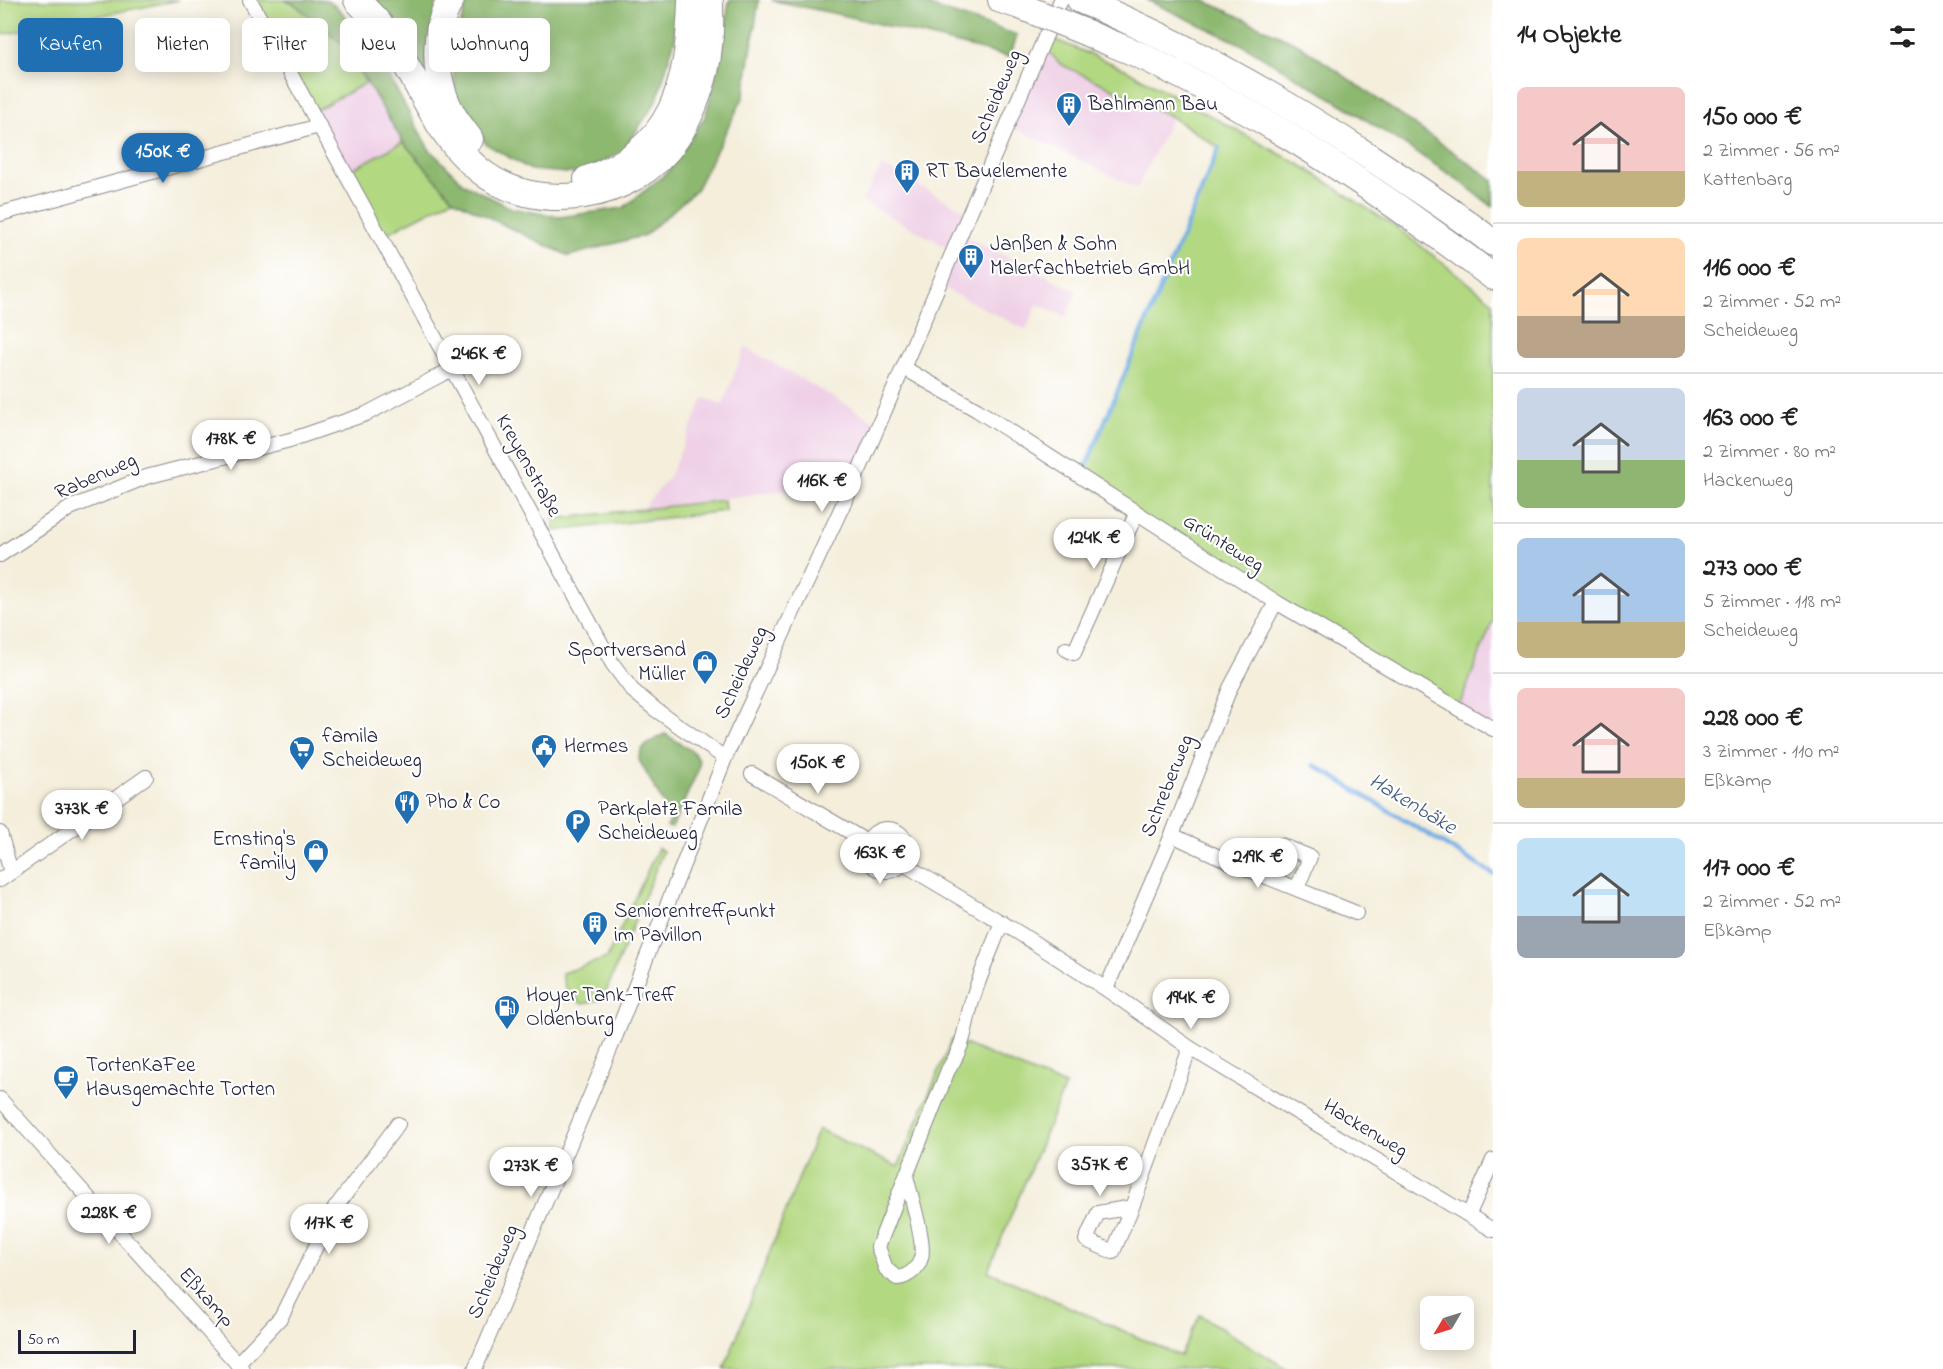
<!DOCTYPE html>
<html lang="de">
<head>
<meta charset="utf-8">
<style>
	body { margin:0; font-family:"Indie Flower",sans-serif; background:#f2f2f2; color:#222; height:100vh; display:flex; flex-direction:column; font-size:22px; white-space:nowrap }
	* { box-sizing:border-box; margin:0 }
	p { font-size:20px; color:#767676 }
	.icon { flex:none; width:33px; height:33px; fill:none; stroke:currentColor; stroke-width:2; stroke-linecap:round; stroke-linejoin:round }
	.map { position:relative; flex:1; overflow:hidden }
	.drawer { display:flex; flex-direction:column; background:#fff; width:450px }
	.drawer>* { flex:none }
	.banner { position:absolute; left:18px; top:18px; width:570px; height:54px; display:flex; gap:12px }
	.needle { width:39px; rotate:232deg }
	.fabs { position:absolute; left:1420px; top:1296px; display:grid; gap:12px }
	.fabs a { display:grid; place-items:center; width:54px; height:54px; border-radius:9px; background:#fff; box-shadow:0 3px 15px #0003; font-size:30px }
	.scale { position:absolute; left:18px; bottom:15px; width:118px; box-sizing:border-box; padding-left:6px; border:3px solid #22223b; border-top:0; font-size:16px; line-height:21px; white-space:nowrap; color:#22223b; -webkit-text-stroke:4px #fff; paint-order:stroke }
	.price { position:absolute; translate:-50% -51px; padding:0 14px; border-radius:21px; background:#fff; color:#222; font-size:20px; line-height:39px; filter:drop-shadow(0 2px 3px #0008) }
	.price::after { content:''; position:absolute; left:50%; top:36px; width:18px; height:14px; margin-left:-9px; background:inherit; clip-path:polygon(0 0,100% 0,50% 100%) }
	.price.on { background:#1f6fb2; color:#fff }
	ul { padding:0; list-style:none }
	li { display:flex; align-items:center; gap:18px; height:150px; padding:0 24px }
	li+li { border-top:2px solid #e0e0e0 }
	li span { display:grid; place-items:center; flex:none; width:168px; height:120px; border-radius:9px; color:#555 }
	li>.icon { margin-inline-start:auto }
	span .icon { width:72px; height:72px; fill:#fffc; stroke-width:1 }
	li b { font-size:26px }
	h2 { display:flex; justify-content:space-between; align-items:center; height:72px; padding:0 24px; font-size:26px }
	.pill { padding:0 21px; border-radius:9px; background:#fff; box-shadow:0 3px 15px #0003; font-size:21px; line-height:54px }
	.pill.on { background:#1f6fb2; color:#fff }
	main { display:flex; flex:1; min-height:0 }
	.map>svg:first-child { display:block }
</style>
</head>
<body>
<main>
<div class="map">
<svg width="1493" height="1369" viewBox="0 0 1493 1369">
	<rect width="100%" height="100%" fill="#fff"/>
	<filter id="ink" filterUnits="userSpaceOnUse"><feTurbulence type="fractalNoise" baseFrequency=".0167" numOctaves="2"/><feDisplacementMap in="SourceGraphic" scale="12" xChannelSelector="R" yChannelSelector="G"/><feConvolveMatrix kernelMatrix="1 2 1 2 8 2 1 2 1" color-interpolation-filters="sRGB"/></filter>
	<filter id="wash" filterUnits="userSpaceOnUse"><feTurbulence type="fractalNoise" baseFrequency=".008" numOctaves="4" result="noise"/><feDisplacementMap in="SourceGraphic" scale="24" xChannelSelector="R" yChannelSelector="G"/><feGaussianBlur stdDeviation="1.35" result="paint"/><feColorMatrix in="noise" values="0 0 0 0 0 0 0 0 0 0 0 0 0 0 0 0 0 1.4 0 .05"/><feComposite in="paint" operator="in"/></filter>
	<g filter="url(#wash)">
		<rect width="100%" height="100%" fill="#f4eedb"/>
		<g fill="#efd0e6">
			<path d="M1041,48L1060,64L1172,117L1137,188L1008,125Z"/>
			<path d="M366,83L403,142L345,173L312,112Z"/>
			<path d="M882,166L970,213L961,235L1077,291L1066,317L1038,304L1026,330L939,286L954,251L862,201Z"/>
			<path d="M745,347L880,424L855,481L642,509L669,477L704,398L723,404Z"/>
			<path d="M1493,620V729L1458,709Z"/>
		</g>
		<g fill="#b2d881" stroke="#6a7d5e" stroke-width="1.5">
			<path d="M0,0H179L0,35Z"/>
			<path d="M250,0H284L293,3L345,46L366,83L312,112Z"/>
			<path d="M1049,37L1125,69L1302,166L1399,229L1493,302V620L1458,709L1081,479L1219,148L1172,117L1060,64L1047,50Z"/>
			<path d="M403,142L453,199L380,237L345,173Z"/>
			<path d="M724,500L725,511L555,531L554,519Z"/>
			<path d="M658,848L663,851L603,999L582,1004C570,995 563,988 562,973L607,958Z"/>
			<path d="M952,1039L1065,1086L988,1271L1180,1356L1200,1315L1287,1369H724L818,1129L898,1167Z"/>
		</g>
		<g fill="#8db86f" stroke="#586d55" stroke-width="1.5">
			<path d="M284,0H327L338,8L371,44L429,149L464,184L511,208L560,217L623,208L668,172L705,117L722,53L729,0H759L744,96L696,190L645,235L569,256L512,229L453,199L403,142L345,46L293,3Z"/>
			<path d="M375,0H437L427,89L402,39Z"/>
			<path d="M468,0H675V38L657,100L623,151L581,174L531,170L486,144L456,98L452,50Z"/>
			<path d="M771,0H912L1017,35L1010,57L851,17Z"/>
			<path d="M1147,0H1203L1300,45L1493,180V207L1457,179L1348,108L1243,45Z"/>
			<path d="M665,734L693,752L699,760V768L672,828L667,827L671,819L668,812L639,760C639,745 653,741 665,734Z"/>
		</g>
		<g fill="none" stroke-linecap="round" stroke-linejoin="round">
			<g stroke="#74aee4" stroke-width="4.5">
				<path d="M1082,476L1219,148"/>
				<path d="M1314,765L1493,874"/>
			</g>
		</g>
	</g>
	<g filter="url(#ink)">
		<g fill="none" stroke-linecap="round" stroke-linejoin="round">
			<defs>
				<g id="street">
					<path d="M250,0L360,200L612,663L632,690L656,710L725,758"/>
					<path d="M0,214L319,126"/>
					<path d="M904,368L977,410L1276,602L1493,729"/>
					<path d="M0,555L70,508L146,477L290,440L366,414L452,369"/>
					<path d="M1066,649L1074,653L1136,514"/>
					<path d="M752,774L867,842"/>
					<circle cx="887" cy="850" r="21"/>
					<path d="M0,833L11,872"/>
					<path d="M1172,835L1230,862L1356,913"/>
					<path d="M902,863L1019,933L1106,989L1190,1048L1493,1230"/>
					<path d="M1245,867L1281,845L1310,857L1297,888"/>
					<path d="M0,880L146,777"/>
					<path d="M1106,989L1172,835L1230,688L1276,602"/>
					<path d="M0,1099L242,1369"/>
					<path d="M906,1176C910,1193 926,1243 921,1258C918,1269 908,1277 897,1278L886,1269L878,1247L948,1070C965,1045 964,1029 972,1001C980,974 992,948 1002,922"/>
					<path d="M1132,1207L1113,1252L1086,1240L1098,1213L1132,1207L1190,1048"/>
					<path d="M1469,1214L1493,1160"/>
					<path d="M237,1364L281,1317L335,1208L398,1124"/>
					<path d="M475,1369L616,1035L725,758L861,466L1061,0"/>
				</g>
				<g id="highway">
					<path d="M357,0C365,9 374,17 382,27C418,74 430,129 478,169C535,217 635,201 676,139C693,114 707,76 709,46C711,31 710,15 710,0"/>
					<path d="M451,0C434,27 434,66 444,95C449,112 460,125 470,139"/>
					<path d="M1001,0L1020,6"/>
					<path d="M1080,0C1183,42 1280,98 1373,159C1413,186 1455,212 1493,243"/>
					<path d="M1087,33C1109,43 1133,51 1154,62C1274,121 1387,196 1493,277"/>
					<path d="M587,179C674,150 689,83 691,0"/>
				</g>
			</defs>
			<use href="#street" stroke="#8b888b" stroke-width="16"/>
			<use href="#highway" stroke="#8b888b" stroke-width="28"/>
			<use href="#street" stroke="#fff" stroke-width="14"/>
			<use href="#highway" stroke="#fff" stroke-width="26"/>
			<defs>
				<path id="highway-bridge" d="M1020,6L1087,33"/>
			</defs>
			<use href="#highway-bridge" stroke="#8b888b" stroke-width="28" stroke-linecap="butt"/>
			<use href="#highway-bridge" stroke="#fff" stroke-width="26"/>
		</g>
	</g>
	<defs>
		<symbol id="building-pin" viewBox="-11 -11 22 30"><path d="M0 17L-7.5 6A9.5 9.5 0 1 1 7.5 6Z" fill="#1f6fb2" stroke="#fff"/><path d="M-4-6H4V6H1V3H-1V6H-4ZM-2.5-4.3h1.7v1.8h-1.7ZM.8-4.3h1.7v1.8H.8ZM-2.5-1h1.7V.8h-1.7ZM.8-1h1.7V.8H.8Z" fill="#fff"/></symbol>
		<symbol id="shop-pin" viewBox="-11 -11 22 30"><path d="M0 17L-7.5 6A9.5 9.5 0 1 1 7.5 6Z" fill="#1f6fb2" stroke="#fff"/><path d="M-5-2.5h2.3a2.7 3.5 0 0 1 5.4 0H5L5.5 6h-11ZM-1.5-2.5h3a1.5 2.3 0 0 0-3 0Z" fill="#fff"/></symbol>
		<symbol id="civic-pin" viewBox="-11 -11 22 30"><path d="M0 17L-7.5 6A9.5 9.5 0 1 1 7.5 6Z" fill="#1f6fb2" stroke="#fff"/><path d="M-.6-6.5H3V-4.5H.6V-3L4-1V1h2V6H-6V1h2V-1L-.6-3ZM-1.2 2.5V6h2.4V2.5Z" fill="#fff"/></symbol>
		<symbol id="supermarket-pin" viewBox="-11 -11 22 30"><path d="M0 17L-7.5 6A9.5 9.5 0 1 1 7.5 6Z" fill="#1f6fb2" stroke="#fff"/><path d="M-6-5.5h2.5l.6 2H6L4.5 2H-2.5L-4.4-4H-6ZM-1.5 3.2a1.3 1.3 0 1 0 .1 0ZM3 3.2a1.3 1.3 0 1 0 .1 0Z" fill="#fff"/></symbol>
		<symbol id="restaurant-pin" viewBox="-11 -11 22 30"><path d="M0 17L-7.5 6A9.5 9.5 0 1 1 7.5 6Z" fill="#1f6fb2" stroke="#fff"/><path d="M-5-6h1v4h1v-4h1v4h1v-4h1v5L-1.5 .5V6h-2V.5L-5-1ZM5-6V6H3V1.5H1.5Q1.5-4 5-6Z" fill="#fff"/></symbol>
		<symbol id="parking-pin" viewBox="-11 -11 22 30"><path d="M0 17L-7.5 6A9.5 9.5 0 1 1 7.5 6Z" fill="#1f6fb2" stroke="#fff"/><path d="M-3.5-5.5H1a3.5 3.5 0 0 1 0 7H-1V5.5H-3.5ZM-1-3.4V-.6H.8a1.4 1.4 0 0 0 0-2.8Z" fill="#fff"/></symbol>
		<symbol id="fuel-pin" viewBox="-11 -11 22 30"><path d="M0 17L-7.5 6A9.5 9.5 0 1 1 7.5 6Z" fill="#1f6fb2" stroke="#fff"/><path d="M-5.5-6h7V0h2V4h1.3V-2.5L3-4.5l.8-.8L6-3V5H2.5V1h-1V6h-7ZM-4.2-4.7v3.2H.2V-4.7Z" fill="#fff"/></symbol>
		<symbol id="cafe-pin" viewBox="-11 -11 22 30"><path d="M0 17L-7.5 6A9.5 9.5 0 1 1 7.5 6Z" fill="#1f6fb2" stroke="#fff"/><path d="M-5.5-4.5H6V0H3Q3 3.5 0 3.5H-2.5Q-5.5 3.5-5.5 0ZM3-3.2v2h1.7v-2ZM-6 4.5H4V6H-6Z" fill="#fff"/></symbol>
	</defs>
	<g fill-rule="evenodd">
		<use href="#building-pin" x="1054" y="90" width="30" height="40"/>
		<use href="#building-pin" x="892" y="157" width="30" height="40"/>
		<use href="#building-pin" x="956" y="242" width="30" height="40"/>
		<use href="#shop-pin" x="690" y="648" width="30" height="40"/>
		<use href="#civic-pin" x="529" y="732" width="30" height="40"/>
		<use href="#supermarket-pin" x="287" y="734" width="30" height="40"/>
		<use href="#restaurant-pin" x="392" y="788" width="30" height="40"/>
		<use href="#parking-pin" x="563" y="807" width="30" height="40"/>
		<use href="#shop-pin" x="301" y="837" width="30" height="40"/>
		<use href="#building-pin" x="580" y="909" width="30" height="40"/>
		<use href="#fuel-pin" x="492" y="993" width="30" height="40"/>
		<use href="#cafe-pin" x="51" y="1063" width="30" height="40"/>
	</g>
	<g text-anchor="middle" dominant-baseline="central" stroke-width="4.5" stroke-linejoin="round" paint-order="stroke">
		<g font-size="21" fill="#22223b" stroke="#fff">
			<text transform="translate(997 97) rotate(-67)">Scheideweg</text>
			<text transform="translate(528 466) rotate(61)">Kreyenstraße</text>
			<text transform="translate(96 477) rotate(-24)">Rabenweg</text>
			<text transform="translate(1223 544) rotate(32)">Grünteweg</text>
			<text transform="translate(742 673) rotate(-65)">Scheideweg</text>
			<text transform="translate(1168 786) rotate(-68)">Schreberweg</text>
			<text transform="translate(1365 1129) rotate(31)">Hackenweg</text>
			<text transform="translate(494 1272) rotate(-67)">Scheideweg</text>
			<text transform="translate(206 1298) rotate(48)">Eßkamp</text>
		</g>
		<g font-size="21" fill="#22223b" stroke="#fff" text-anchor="start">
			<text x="1088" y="105">Bahlmann Bau</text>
			<text x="926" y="172">RT Bauelemente</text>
			<text x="990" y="245">Janßen &amp; Sohn<tspan x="990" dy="24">Malerfachbetrieb GmbH</tspan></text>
			<text x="686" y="651" text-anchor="end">Sportversand<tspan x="686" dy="24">Müller</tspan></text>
			<text x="322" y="737">famila<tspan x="322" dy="24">Scheideweg</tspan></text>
			<text x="564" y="747">Hermes</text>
			<text x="426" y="803">Pho &amp; Co</text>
			<text x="598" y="810">Parkplatz Famila<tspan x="598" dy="24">Scheideweg</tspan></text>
			<text x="296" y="840" text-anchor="end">Ernsting's<tspan x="296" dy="24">family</tspan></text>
			<text x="614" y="912">Seniorentreffpunkt<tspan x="614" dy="24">im Pavillon</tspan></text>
			<text x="526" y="996">Hoyer Tank-Treff<tspan x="526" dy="24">Oldenburg</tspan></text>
			<text x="86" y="1066">TortenKaFee<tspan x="86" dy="24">Hausgemachte Torten</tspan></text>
		</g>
		<g font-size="22" font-style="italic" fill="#435a7f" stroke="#fff">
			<text transform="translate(1412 805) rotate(31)">Hakenbäke</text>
		</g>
	</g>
</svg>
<div class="fabs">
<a><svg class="needle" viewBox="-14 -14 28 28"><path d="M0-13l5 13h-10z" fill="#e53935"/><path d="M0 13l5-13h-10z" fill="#767676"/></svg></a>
</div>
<div class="scale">50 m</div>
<b class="price on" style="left:163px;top:184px">150K €</b>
<b class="price" style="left:479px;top:386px">246K €</b>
<b class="price" style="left:231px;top:471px">178K €</b>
<b class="price" style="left:822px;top:513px">116K €</b>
<b class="price" style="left:1094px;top:570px">124K €</b>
<b class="price" style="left:818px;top:795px">150K €</b>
<b class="price" style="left:82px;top:841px">373K €</b>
<b class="price" style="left:880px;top:885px">163K €</b>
<b class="price" style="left:1258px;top:889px">219K €</b>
<b class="price" style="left:1191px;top:1030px">194K €</b>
<b class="price" style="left:1100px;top:1197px">357K €</b>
<b class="price" style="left:531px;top:1198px">273K €</b>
<b class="price" style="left:109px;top:1245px">228K €</b>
<b class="price" style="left:329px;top:1255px">117K €</b>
<div class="banner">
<a class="pill on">Kaufen</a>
<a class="pill">Mieten</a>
<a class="pill">Filter</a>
<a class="pill">Neu</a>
<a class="pill">Wohnung</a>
</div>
</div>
<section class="drawer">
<h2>14 Objekte<svg class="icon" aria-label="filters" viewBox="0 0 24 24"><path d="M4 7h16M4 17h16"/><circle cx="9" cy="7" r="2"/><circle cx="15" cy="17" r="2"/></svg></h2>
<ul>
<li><span style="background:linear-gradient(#f6c9c9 70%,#c2b280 0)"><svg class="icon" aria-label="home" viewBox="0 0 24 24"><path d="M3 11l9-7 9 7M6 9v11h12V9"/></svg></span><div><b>150 000 €</b><p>2 Zimmer · 56 m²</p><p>Kattenbarg</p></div></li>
<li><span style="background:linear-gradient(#ffd9b3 65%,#b9a48a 0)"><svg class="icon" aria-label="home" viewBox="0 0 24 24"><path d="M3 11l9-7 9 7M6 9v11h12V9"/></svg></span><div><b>116 000 €</b><p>2 Zimmer · 52 m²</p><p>Scheideweg</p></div></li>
<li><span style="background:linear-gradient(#c9d6e8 60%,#8fb573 0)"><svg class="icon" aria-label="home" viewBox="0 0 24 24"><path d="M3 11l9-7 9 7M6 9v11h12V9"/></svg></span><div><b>163 000 €</b><p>2 Zimmer · 80 m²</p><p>Hackenweg</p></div></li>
<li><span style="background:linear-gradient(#a9c7e8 70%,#c2b280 0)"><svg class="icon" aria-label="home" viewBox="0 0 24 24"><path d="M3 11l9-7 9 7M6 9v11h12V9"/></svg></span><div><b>273 000 €</b><p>5 Zimmer · 118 m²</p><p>Scheideweg</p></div></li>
<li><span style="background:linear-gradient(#f6c9c9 75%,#c2b280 0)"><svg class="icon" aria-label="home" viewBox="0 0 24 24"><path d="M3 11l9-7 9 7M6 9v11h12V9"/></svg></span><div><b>228 000 €</b><p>3 Zimmer · 110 m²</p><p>Eßkamp</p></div></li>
<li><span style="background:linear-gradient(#bfe0f5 65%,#9aa5b1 0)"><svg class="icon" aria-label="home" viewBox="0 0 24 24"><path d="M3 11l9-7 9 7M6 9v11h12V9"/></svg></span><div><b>117 000 €</b><p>2 Zimmer · 52 m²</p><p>Eßkamp</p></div></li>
</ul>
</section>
</main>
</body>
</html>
